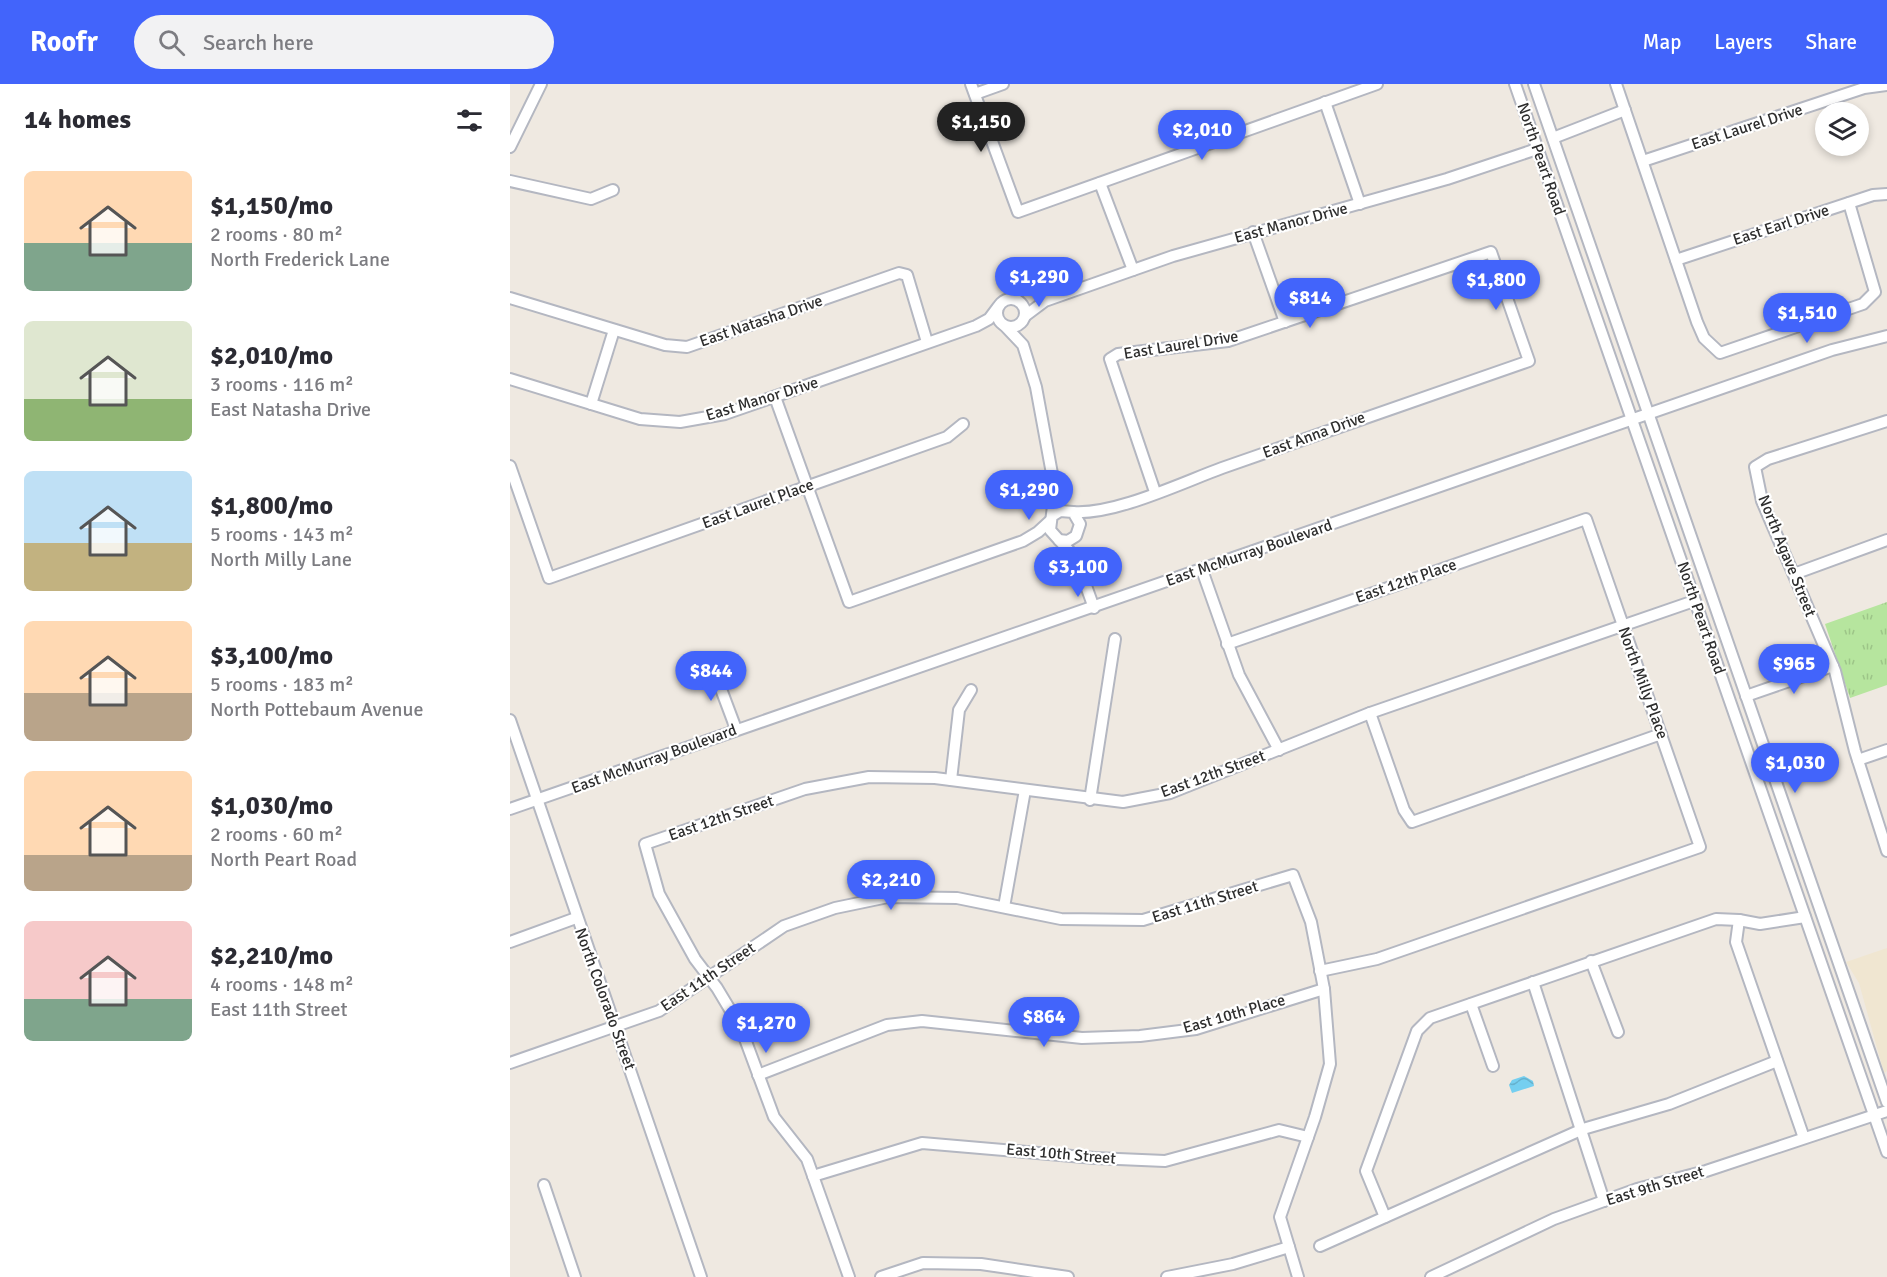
<!DOCTYPE html>
<html lang="en">
<head>
<meta charset="utf-8">
<style>
	body { margin:0; font-family:Signika,sans-serif; background:#f2f2f3; color:#2b2b33; height:100vh; display:flex; flex-direction:column; font-size:22px; white-space:nowrap }
	* { box-sizing:border-box; margin:0 }
	p { font-size:20px; color:#7c7c81 }
	.icon { flex:none; width:33px; height:33px; fill:none; stroke:currentColor; stroke-width:2; stroke-linecap:round; stroke-linejoin:round }
	.map { position:relative; flex:1; overflow:hidden }
	.details { display:flex; flex-direction:column; background:#fff; width:510px }
	.details>* { flex:none }
	.tools { position:absolute; left:1305px; top:18px; display:grid; gap:12px }
	.tools a { display:grid; place-items:center; width:54px; height:54px; border-radius:50%; background:#fff; box-shadow:0 3px 9px #0003; font-size:30px }
	.price { position:absolute; translate:-50% -51px; padding:0 14px; border-radius:21px; background:#4264fb; color:#fff; font-size:20px; line-height:39px; filter:drop-shadow(0 2px 3px #0008) }
	.price::after { content:''; position:absolute; left:50%; top:36px; width:18px; height:14px; margin-left:-9px; background:inherit; clip-path:polygon(0 0,100% 0,50% 100%) }
	.price.active { background:#222; color:#fff }
	ul { padding:0; list-style:none }
	li { display:flex; align-items:center; gap:18px; height:150px; padding:0 24px }
	li span { display:grid; place-items:center; flex:none; width:168px; height:120px; border-radius:9px; color:#555 }
	li>.icon { margin-inline-start:auto }
	span .icon { width:72px; height:72px; fill:#fffc; stroke-width:1 }
	li b { font-size:26px }
	h2 { display:flex; justify-content:space-between; align-items:center; height:72px; padding:0 24px; font-size:26px }
	header { display:flex; align-items:center; gap:36px; box-sizing:border-box; height:84px; padding:0 30px; background:#4264fb; color:#fff }
	header strong { font-size:28px }
	nav { display:flex; gap:33px; margin-inline-start:auto; font-size:21px }
	.search { width:420px; height:54px; background:#f2f2f3; display:flex; align-items:center; gap:15px; box-sizing:border-box; padding:0 21px; border-radius:33px; color:#7c7c81; font-size:22px }
	main { display:flex; flex:1; min-height:0 }
	.map>svg:first-child { display:block }
</style>
</head>
<body>
<header>
<strong>Roofr</strong>
<div class="search"><svg class="icon" aria-label="search" viewBox="0 0 24 24"><circle cx="10" cy="10" r="6"/><path d="M15 15l6 6"/></svg>Search here</div>
<nav><a>Map</a><a>Layers</a><a>Share</a></nav>
</header>
<main>
<section class="details">
<h2>14 homes<svg class="icon" aria-label="filters" viewBox="0 0 24 24"><path d="M4 7h16M4 17h16"/><circle cx="9" cy="7" r="2"/><circle cx="15" cy="17" r="2"/></svg></h2>
<ul>
<li><span style="background:linear-gradient(#ffd9b3 60%,#7fa58c 0)"><svg class="icon" aria-label="home" viewBox="0 0 24 24"><path d="M3 11l9-7 9 7M6 9v11h12V9"/></svg></span><div><b>$1,150/mo</b><p>2 rooms · 80 m²</p><p>North Frederick Lane</p></div></li>
<li><span style="background:linear-gradient(#dfe7d0 65%,#8fb573 0)"><svg class="icon" aria-label="home" viewBox="0 0 24 24"><path d="M3 11l9-7 9 7M6 9v11h12V9"/></svg></span><div><b>$2,010/mo</b><p>3 rooms · 116 m²</p><p>East Natasha Drive</p></div></li>
<li><span style="background:linear-gradient(#bfe0f5 60%,#c2b280 0)"><svg class="icon" aria-label="home" viewBox="0 0 24 24"><path d="M3 11l9-7 9 7M6 9v11h12V9"/></svg></span><div><b>$1,800/mo</b><p>5 rooms · 143 m²</p><p>North Milly Lane</p></div></li>
<li><span style="background:linear-gradient(#ffd9b3 60%,#b9a48a 0)"><svg class="icon" aria-label="home" viewBox="0 0 24 24"><path d="M3 11l9-7 9 7M6 9v11h12V9"/></svg></span><div><b>$3,100/mo</b><p>5 rooms · 183 m²</p><p>North Pottebaum Avenue</p></div></li>
<li><span style="background:linear-gradient(#ffd9b3 70%,#b9a48a 0)"><svg class="icon" aria-label="home" viewBox="0 0 24 24"><path d="M3 11l9-7 9 7M6 9v11h12V9"/></svg></span><div><b>$1,030/mo</b><p>2 rooms · 60 m²</p><p>North Peart Road</p></div></li>
<li><span style="background:linear-gradient(#f6c9c9 65%,#7fa58c 0)"><svg class="icon" aria-label="home" viewBox="0 0 24 24"><path d="M3 11l9-7 9 7M6 9v11h12V9"/></svg></span><div><b>$2,210/mo</b><p>4 rooms · 148 m²</p><p>East 11th Street</p></div></li>
</ul>
</section>
<div class="map">
<svg width="1377" height="1193" viewBox="0 0 1377 1193">
	<defs>
		<pattern id="park-tufts" width="24" height="20" patternUnits="userSpaceOnUse" patternTransform="scale(1.5)"><rect width="24" height="20" fill="#b6e59e"/><path d="M3 7l-1-3M5 7V3M7 7l1-3M15 17l-1-3M17 17v-4M19 17l1-3" fill="none" stroke="#9dc588"/></pattern>
		<pattern id="water-waves" width="16" height="10" patternUnits="userSpaceOnUse" patternTransform="scale(1.5)"><rect width="16" height="10" fill="#75cff0"/><path d="M0 5q4-4 8 0t8 0" fill="none" stroke="#66b2ce"/></pattern>
	</defs>
	<rect width="100%" height="100%" fill="#efe9e1"/>
	<path fill="#f0e6d1" d="M1377,864V987L1374,989L1349,899L1336,878Z"/>
	<path fill="url(#park-tufts)" d="M1377,518V601L1340,614L1315,540Z"/>
	<path fill="url(#water-waves)" d="M1014,992L1023,997L1024,1002L1002,1009L999,1001L1002,996Z"/>
	<g fill="none" stroke-linecap="round" stroke-linejoin="round">
		<defs>
			<g id="minor">
				<path d="M461,0L508,128L867,0"/>
				<path d="M1005,0L1377,1068"/>
				<path d="M1024,0L1377,1018"/>
				<path d="M1106,0L1187,238L1194,254L1210,269L1353,220L1365,208L1339,119"/>
				<path d="M465,10L493,0"/>
				<path d="M815,18L850,120"/>
				<path d="M1043,54L1115,26"/>
				<path d="M0,63L31,0"/>
				<path d="M1133,77L1354,4L1377,1"/>
				<path d="M0,97L81,115L103,106"/>
				<path d="M590,99L623,186"/>
				<path d="M743,148L775,238"/>
				<path d="M1166,176L1363,111L1377,110"/>
				<path d="M0,214L155,261L177,263L389,189L397,191L417,258"/>
				<circle cx="501" cy="229" r="14"/>
				<path d="M515,232L535,217L663,172L937,95L1027,65"/>
				<path d="M495,242L513,261L526,303L545,406L540,446L549,456L558,457L566,452L570,440L563,428L550,427L542,432"/>
				<path d="M0,295L130,335L170,338L215,330L466,242L479,235L488,223"/>
				<path d="M265,313L339,518L513,457L528,448L540,437"/>
				<path d="M81,320L104,246"/>
				<path d="M1377,337L1258,375L1245,383L1252,417L1325,587L1345,667L1377,767"/>
				<path d="M0,382L39,494L437,353L453,340"/>
				<path d="M563,428C605,431 671,399 712,384C814,348 916,312 1019,277L981,168L718,257L608,270L600,275L645,408"/>
				<path d="M549,456L566,474L584,524"/>
				<path d="M692,486L729,591L769,666"/>
				<path d="M1284,490L1377,456"/>
				<path d="M717,560L1076,435L1190,763L867,875L810,887"/>
				<path d="M202,581L226,645"/>
				<path d="M1236,612L1323,582"/>
				<path d="M860,629L894,726L902,738L1151,650"/>
				<path d="M0,636L191,1193"/>
				<path d="M1348,676L1377,666"/>
				<path d="M441,696L449,626L461,606"/>
				<path d="M580,716L605,555"/>
				<path d="M0,725L1322,266L1377,252"/>
				<path d="M494,823L515,706"/>
				<path d="M1229,836L1226,858L1294,1054"/>
				<path d="M0,858L66,834"/>
				<path d="M1081,877L1108,948"/>
				<path d="M1023,898L1094,1117"/>
				<path d="M961,920L983,982"/>
				<path d="M0,979L149,927L274,842L325,824L378,813L447,814L551,835L633,836L783,791L801,838L814,905L820,980L805,1033L770,1133L788,1193"/>
				<path d="M248,991L377,941L412,937L572,954L630,952L686,945L814,905"/>
				<path d="M303,1092L412,1059L585,1074L655,1077L769,1046L798,1053"/>
				<path d="M34,1101L65,1193"/>
				<path d="M875,1133L856,1087L907,947L920,934L1206,835L1229,836L1250,840L1295,833"/>
				<path d="M810,1162L1073,1045L1159,1020L1267,977"/>
				<path d="M339,1193L297,1075L264,1033L231,944L207,904L185,875L149,810L135,760L295,705L359,693L425,694L613,718L660,709L860,629L1184,517"/>
				<path d="M371,1193L413,1179L471,1180L558,1193"/>
				<path d="M657,1193L723,1180L779,1163"/>
				<path d="M921,1193L1044,1135L1127,1105L1196,1087L1377,1027"/>
			</g>
		</defs>
		<use href="#minor" stroke="#b4b7c1" stroke-width="14"/>
		<use href="#minor" stroke="#fff" stroke-width="10"/>
	</g>
	<g text-anchor="middle" dominant-baseline="central" stroke-width="4.5" stroke-linejoin="round" paint-order="stroke">
		<g font-size="16" fill="#2e2e2e" stroke="#fff">
			<text transform="translate(1237 43) rotate(-18)">East Laurel Drive</text>
			<text transform="translate(1031 75) rotate(71)">North Peart Road</text>
			<text transform="translate(781 139) rotate(-15)">East Manor Drive</text>
			<text transform="translate(1271 141) rotate(-18)">East Earl Drive</text>
			<text transform="translate(251 237) rotate(-19)">East Natasha Drive</text>
			<text transform="translate(671 261) rotate(-9)">East Laurel Drive</text>
			<text transform="translate(252 315) rotate(-17)">East Manor Drive</text>
			<text transform="translate(804 351) rotate(-20)">East Anna Drive</text>
			<text transform="translate(248 420) rotate(-20)">East Laurel Place</text>
			<text transform="translate(739 469) rotate(-19)">East McMurray Boulevard</text>
			<text transform="translate(1277 472) rotate(68)">North Agave Street</text>
			<text transform="translate(896 497) rotate(-19)">East 12th Place</text>
			<text transform="translate(1191 534) rotate(71)">North Peart Road</text>
			<text transform="translate(1133 599) rotate(70)">North Milly Place</text>
			<text transform="translate(144 675) rotate(-20)">East McMurray Boulevard</text>
			<text transform="translate(703 690) rotate(-20)">East 12th Street</text>
			<text transform="translate(211 734) rotate(-19)">East 12th Street</text>
			<text transform="translate(695 818) rotate(-17)">East 11th Street</text>
			<text transform="translate(198 893) rotate(-34)">East 11th Street</text>
			<text transform="translate(95 915) rotate(70)">North Colorado Street</text>
			<text transform="translate(724 930) rotate(-16)">East 10th Place</text>
			<text transform="translate(551 1070) rotate(5)">East 10th Street</text>
			<text transform="translate(1145 1102) rotate(-17)">East 9th Street</text>
		</g>
	</g>
</svg>
<div class="tools">
<a><svg class="icon" aria-label="layers" viewBox="0 0 24 24"><path d="M12 4l9 5-9 5-9-5zM3 14l9 5 9-5"/></svg></a>
</div>
<b class="price active" style="left:471px;top:69px">$1,150</b>
<b class="price" style="left:692px;top:77px">$2,010</b>
<b class="price" style="left:529px;top:224px">$1,290</b>
<b class="price" style="left:986px;top:227px">$1,800</b>
<b class="price" style="left:800px;top:245px">$814</b>
<b class="price" style="left:1297px;top:260px">$1,510</b>
<b class="price" style="left:519px;top:437px">$1,290</b>
<b class="price" style="left:568px;top:514px">$3,100</b>
<b class="price" style="left:1284px;top:611px">$965</b>
<b class="price" style="left:201px;top:618px">$844</b>
<b class="price" style="left:1285px;top:710px">$1,030</b>
<b class="price" style="left:381px;top:827px">$2,210</b>
<b class="price" style="left:534px;top:964px">$864</b>
<b class="price" style="left:256px;top:970px">$1,270</b>
</div>
</main>
</body>
</html>
